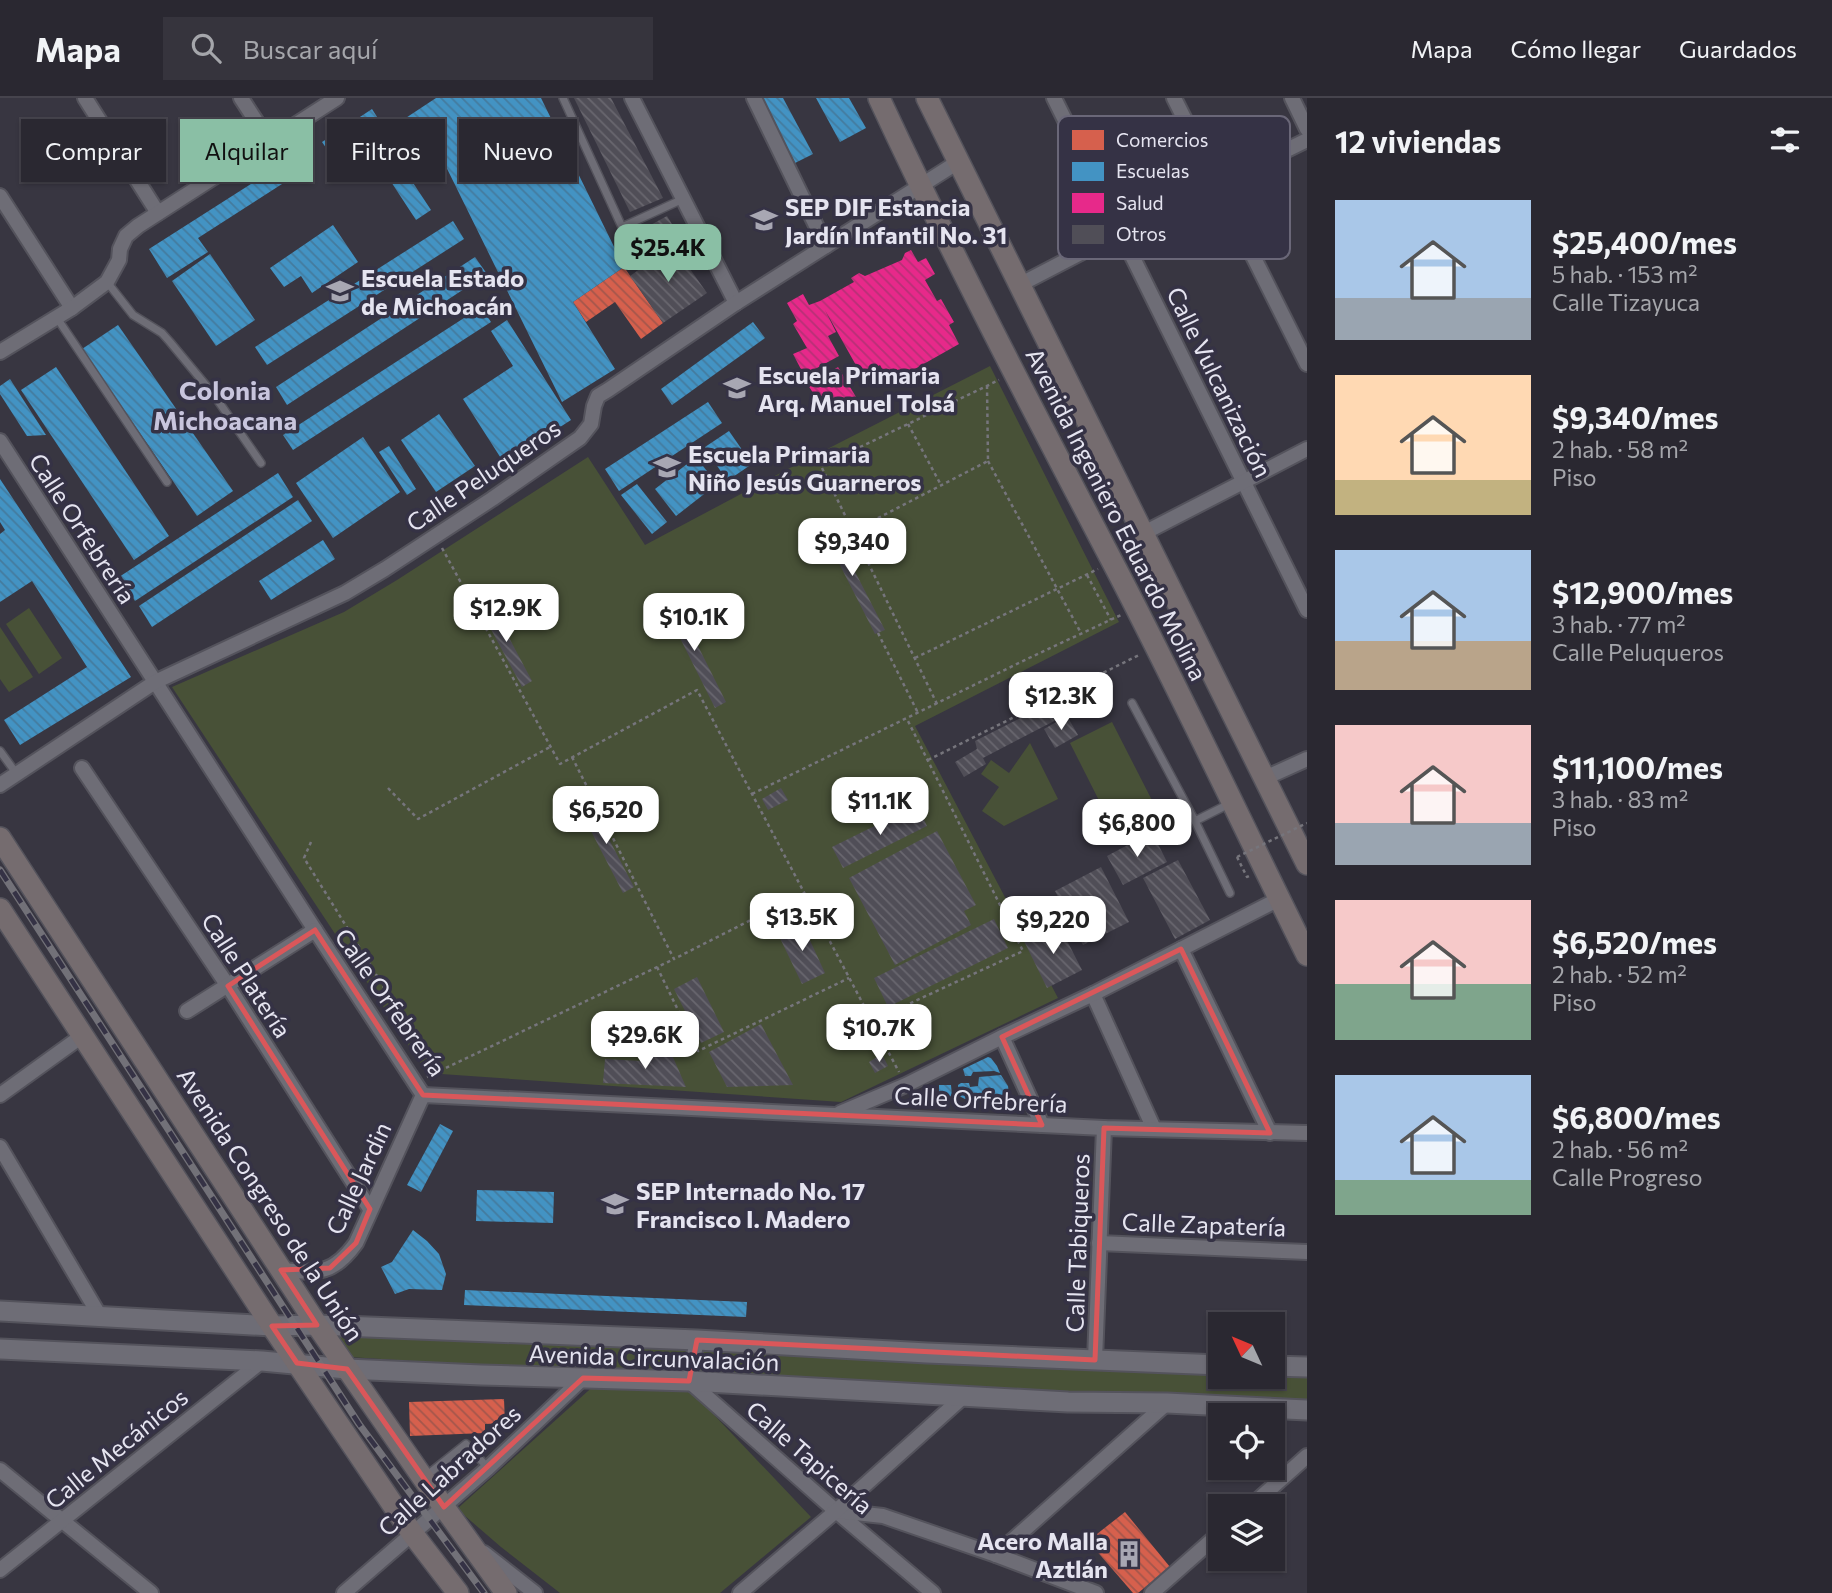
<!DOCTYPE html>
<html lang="es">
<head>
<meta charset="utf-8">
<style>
	body { margin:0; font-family:Commissioner,sans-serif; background:#36343d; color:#f1f3f6; height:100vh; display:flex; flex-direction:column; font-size:26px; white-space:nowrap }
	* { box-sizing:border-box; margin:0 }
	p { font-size:23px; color:#a5a6ab }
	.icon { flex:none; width:38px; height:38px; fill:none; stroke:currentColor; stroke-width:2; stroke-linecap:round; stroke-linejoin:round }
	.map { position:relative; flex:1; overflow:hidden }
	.drawer { display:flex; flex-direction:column; background:#2a2831; width:525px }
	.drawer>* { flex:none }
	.top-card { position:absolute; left:21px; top:21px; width:665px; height:63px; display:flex; gap:14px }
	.needle { width:46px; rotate:314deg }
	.tools { position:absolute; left:1208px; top:1214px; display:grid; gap:14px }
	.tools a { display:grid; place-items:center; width:77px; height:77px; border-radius:0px; background:#2a2831; box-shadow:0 2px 5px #0004,0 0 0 2px #46444d; font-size:35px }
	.price { position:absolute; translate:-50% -60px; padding:0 16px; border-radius:14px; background:#fff; color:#222; font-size:23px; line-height:46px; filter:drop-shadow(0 2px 4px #0008) }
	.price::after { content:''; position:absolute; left:50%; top:42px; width:21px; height:16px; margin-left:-10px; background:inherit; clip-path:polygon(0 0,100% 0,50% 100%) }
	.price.active { background:#8abfa5; color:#111 }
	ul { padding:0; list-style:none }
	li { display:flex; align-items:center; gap:21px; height:175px; padding:0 28px }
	li span { display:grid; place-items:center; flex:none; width:196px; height:140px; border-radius:0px; color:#555 }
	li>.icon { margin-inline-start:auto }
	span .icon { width:84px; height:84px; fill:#fffc; stroke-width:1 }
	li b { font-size:30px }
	h2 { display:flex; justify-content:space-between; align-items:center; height:84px; padding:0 28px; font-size:30px }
	.tag { padding:0 24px; border-radius:0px; background:#2a2831; box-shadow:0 2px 5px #0004,0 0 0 2px #46444d; font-size:24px; line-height:63px }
	.tag.active { background:#8abfa5; color:#111 }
	header { display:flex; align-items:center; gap:42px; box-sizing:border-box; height:98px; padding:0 35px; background:#2a2831; border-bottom:2px solid #46444d }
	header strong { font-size:33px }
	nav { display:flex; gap:38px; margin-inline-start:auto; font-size:24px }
	.search { width:490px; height:63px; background:#36343d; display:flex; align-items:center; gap:18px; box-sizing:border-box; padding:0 24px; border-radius:0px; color:#a5a6ab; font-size:26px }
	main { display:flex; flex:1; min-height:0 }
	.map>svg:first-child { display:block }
</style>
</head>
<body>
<header>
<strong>Mapa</strong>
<div class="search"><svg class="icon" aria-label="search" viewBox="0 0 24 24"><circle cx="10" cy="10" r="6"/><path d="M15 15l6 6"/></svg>Buscar aquí</div>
<nav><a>Mapa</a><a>Cómo llegar</a><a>Guardados</a></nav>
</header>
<main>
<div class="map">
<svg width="1307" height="1495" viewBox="0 0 1307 1495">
	<defs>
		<pattern id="shops-back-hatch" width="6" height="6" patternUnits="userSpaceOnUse" patternTransform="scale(1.75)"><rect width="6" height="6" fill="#d6604d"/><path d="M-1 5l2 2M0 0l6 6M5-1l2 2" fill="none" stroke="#a3564b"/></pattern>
		<pattern id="schools-back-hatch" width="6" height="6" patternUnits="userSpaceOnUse" patternTransform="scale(1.75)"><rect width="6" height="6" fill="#4393c3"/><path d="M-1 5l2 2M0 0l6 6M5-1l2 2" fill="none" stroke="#447b9e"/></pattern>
		<pattern id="health-back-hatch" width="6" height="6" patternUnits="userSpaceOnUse" patternTransform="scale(1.75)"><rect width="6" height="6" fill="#e7298a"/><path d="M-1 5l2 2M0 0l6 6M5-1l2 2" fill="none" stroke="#b63176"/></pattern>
		<pattern id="building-back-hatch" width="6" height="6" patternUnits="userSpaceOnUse" patternTransform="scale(1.75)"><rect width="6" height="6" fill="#504e57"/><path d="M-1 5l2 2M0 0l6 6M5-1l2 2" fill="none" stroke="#69676f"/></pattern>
	</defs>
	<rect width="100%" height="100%" fill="#383641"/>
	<g fill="#485137">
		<path d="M990,268L1119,524L915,628L1058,900L841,1004L427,975L172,589L344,514L397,482L588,359L645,447L786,372Z"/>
		<path d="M29,510L62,560L39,576L6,526Z"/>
		<path d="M0,529L33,579L9,594L0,581Z"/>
		<path d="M1112,624L1160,718L1118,740L1070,645Z"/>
		<path d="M1030,645L1058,701L1004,728L982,713L999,689L981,676L991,662L1009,675Z"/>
		<path d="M337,1239L537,1242L1220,1273V1279H1272V1275L1307,1277V1306L1056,1294L681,1282L811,1419L720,1495H560L501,1449L457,1411L608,1275L349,1259Z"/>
	</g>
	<g fill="url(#shops-back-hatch)">
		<path d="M624,169L663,225L641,241L615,204L586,224L573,204Z"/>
		<path d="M504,1301L505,1325L485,1326V1335L410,1338L409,1304Z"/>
		<path d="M1125,1414L1170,1469L1138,1495H1133L1088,1443Z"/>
	</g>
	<g fill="url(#schools-back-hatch)">
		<path d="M436,0H541L624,169L573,204L615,271L562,304L425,26L390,50L431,112L416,122L363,41L333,60L322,44L372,11L386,33Z"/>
		<path d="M762,0H783L813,56L795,65Z"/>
		<path d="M816,0H849L866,30L840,44Z"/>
		<path d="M301,54L310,68L198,140L208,154L167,180L149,151Z"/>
		<path d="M453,123L464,141L267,267L255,249Z"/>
		<path d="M333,127L358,164L312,195L301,178L284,189L270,170Z"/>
		<path d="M210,156L255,222L216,248L172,183Z"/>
		<path d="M475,159L487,176L287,307L276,289Z"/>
		<path d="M481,209L491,224L293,352L283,337Z"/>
		<path d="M507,222L571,322L504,365L463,301L513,268L491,233Z"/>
		<path d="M753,224L765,240L672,307L661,291Z"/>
		<path d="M118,227L233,393L197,418L82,251Z"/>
		<path d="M56,269L169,438L134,462L21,292Z"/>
		<path d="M10,281L46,337L27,338L0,296V288Z"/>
		<path d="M708,304L722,325L619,393L605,371Z"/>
		<path d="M439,316L475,368L436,394L401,342Z"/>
		<path d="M729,333L752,366L727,383L705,349Z"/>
		<path d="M363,339L400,394L333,440L296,385Z"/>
		<path d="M389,348L416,391L407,397L379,354Z"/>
		<path d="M696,359L717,386L676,418L655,391Z"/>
		<path d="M278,375L293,399L135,503L119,479Z"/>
		<path d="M0,381L131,579L20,647L4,622L87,569L32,483L0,504V436L5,432L0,424Z"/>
		<path d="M637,386L667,424L652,436L621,397Z"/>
		<path d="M298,402L312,423L152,529L139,508Z"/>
		<path d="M323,442L335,461L271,502L259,483Z"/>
		<path d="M988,959L991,960L997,968L1000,975L994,973L973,974L971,978H965L963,971Z"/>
		<path d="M1001,977L1008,988L1009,996L965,1001L959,998L958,987L961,985H969L970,989L978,988L979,979Z"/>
		<path d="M939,987H951L952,998L939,1000Z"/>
		<path d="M440,1026L453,1033L421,1094L407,1087Z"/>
		<path d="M477,1092L554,1094L553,1125L476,1123Z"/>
		<path d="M413,1132L427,1143L439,1156L446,1176L442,1192L409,1191L395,1196L381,1169L392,1164Z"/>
		<path d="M465,1192L747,1204L746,1219L464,1207Z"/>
	</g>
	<g fill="url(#health-back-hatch)">
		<path d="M911,152L918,164L926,160L935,176L925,182L937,203L941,201L954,224L949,227L959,246L890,285L880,267L862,278L825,212L836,234L828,238L839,258L804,277L793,256L807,250L793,226L797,223L787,205L803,196L809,207L820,203L854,184L851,180L859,175L865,178L902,162L905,155Z"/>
		<path d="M838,269L856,299L827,317L808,287Z"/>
	</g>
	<g fill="url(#building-back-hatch)">
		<path d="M574,0H611L663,100L630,114Z"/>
		<path d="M667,118L678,136L646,154L636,135Z"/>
		<path d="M673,147L707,195L663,225L630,178Z"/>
		<path d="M829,423L885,532L875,536L820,428Z"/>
		<path d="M674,500L726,604L715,610L663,506Z"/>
		<path d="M490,504L532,583L522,589L479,509Z"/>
		<path d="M1052,604L1060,620L983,660L986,666L964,679L955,664L977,651L975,643Z"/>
		<path d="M1067,618L1078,637L1055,650L1044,631Z"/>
		<path d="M781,690L788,702L768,712L762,701Z"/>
		<path d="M588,701L634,789L623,795L577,706Z"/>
		<path d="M917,707L927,728L843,770L832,749Z"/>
		<path d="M937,733L976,807L964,813L971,827L895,867L849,780Z"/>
		<path d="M1152,734L1167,764L1123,787L1107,758Z"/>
		<path d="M1178,762L1210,822L1175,841L1143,780Z"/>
		<path d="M1101,769L1129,824L1083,847L1055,793Z"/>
		<path d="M994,821L1008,850L888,909L874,880Z"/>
		<path d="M802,825L825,875L802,886L778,836Z"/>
		<path d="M1058,825L1082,872L1047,890L1024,843Z"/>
		<path d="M697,879L724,934L701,945L674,891Z"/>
		<path d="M761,926L793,987L727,989L709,954Z"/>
		<path d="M669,950L686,989L603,985L605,961L641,963Z"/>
		<path d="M882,956L888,968L875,975L869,964Z"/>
	</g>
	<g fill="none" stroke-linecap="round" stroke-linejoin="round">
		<defs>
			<g id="lane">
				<path d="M563,0L622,129L683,101"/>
				<path d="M107,184L133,217L162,235L170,244L214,297L261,365"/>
				<path d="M57,220L167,384"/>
				<path d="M1132,605L1195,723L1229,706"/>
				<path d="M0,653L16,675"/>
				<path d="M1195,723L1230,795"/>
				<path d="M426,1378L466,1346L488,1370"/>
			</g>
			<g id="street">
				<path d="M85,0L158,115"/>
				<path d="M241,0L269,43"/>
				<path d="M632,0L736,205"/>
				<path d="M754,0L826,148"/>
				<path d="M1054,0L1307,512"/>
				<path d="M1174,0L1307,266"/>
				<path d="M1292,0L1307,31"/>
				<path d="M0,98L72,210"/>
				<path d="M1019,187L1121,134L1307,42"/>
				<path d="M0,254L72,210L107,184L119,162L120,151L126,138L138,128L337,0"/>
				<path d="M0,343L315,832L423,997"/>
				<path d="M1142,436L1307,351"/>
				<path d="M82,670L228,888L370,1111"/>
				<path d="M1265,680L1307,661"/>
				<path d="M0,687L155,584L345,495L385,471L492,401L580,340L591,326L594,308L598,298L608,292L736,205L958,64"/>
				<path d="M1181,851L1270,1035"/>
				<path d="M1093,896L1154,1031"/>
				<path d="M187,913L315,832"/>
				<path d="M1002,939L1042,1027"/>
				<path d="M0,997L82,938"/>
				<path d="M423,997L1104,1030L1307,1035"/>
				<path d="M840,1015L906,987L1002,939L1093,896L1279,801"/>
				<path d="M0,1049L101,1220"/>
				<path d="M1099,1145L1307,1154"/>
				<path d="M281,1172C318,1175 333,1177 356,1145L423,997"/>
				<path d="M697,1242L689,1283L836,1413L933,1495"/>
				<path d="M1095,1262L1104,1030"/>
				<path d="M0,1372L151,1495"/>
				<path d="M1250,1409L1307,1358"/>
				<path d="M837,1413L883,1418L996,1457L1096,1495"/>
				<path d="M484,1455L535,1495"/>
				<path d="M996,1457L1167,1305"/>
				<path d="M0,1472L262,1263"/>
				<path d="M344,1495L488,1370L583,1280"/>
				<path d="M740,1495L836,1413L964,1298"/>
				<path d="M1152,1495L1220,1435"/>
			</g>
			<g id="secondary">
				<path d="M0,1213L272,1228L317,1227L697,1242L927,1255L1220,1267"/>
				<path d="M0,1251L262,1263L347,1271L481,1277L689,1283L1068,1304L1167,1305L1307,1312"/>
				<path d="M1272,1268L1307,1269"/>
			</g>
			<g id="primary">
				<path d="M879,0C952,157 1032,310 1112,463C1180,593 1242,726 1307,857"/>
				<path d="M927,0L1307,766"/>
				<path d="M0,740L317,1227L423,1380L506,1495"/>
				<path d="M0,811L272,1228L412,1435L458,1495"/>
			</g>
		</defs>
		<use href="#lane" stroke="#54535c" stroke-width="10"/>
		<use href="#street" stroke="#54535c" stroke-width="18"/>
		<use href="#secondary" stroke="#54535c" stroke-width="23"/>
		<use href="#primary" stroke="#54535c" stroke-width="24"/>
		<g stroke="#76757c" stroke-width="2.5" stroke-dasharray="3.5 3.5" stroke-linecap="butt">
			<path d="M908,326L941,387"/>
			<path d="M988,363L1081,535"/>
			<path d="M853,433L988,363L987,288"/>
			<path d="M442,450L560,666L697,592L899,974"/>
			<path d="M1087,477L1111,522"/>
			<path d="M878,535L918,615"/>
			<path d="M915,560L1098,471"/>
			<path d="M937,606L821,368L999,282"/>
			<path d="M572,659L674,861L804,795"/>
			<path d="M928,662L1141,556"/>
			<path d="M388,690L418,721L550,649"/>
			<path d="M752,696L1029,560L1121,517"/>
			<path d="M311,744L304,760L437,975"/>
			<path d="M1237,759L1247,779L1249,778"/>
			<path d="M657,869L698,953L849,880"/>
			<path d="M872,923L1023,853L907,621"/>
			<path d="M427,979L674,861"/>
		</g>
		<use href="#lane" stroke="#6e6d76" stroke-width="7"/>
		<use href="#street" stroke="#6e6d76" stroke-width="14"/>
		<use href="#secondary" stroke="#6e6d76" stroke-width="19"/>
		<use href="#primary" stroke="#756c6f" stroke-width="21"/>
		<defs>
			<path id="rail" d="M0,772L359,1326L484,1495"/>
		</defs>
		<use href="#rail" stroke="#727178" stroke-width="7"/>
		<use href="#rail" stroke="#353245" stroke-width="4.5" stroke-dasharray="13" stroke-linecap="butt"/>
		<path stroke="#76757c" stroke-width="2.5" stroke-dasharray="3.5 3.5" stroke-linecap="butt" d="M1237,759L1307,725"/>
	</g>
	<path fill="none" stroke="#da575a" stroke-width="5" stroke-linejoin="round" d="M315,832L423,997L1042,1027L1002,939L1181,851L1270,1035L1104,1030L1095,1262L697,1242L689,1283L583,1280L444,1409L347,1271L297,1265L272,1228L317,1227L281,1172L330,1170L356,1145L370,1111L228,888Z"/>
	<defs>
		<symbol id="school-bare" viewBox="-9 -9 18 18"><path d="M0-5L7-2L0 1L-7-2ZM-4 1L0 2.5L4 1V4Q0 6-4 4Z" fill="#a8a7b3" stroke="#353245" stroke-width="2.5" paint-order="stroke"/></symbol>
		<symbol id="building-bare" viewBox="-9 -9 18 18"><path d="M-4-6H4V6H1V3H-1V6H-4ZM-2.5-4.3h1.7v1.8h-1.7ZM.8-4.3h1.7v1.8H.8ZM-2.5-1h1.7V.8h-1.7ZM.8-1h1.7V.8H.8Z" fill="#a8a7b3" stroke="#353245" stroke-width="2.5" paint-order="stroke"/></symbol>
	</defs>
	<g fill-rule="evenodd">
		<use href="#school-bare" x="745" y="103" width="38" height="38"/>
		<use href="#school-bare" x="321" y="174" width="38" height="38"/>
		<use href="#school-bare" x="718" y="271" width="38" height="38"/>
		<use href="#school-bare" x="648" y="350" width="38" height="38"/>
		<use href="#school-bare" x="596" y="1087" width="38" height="38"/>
		<use href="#building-bare" x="1110" y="1437" width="38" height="38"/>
	</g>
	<g text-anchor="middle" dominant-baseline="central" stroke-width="7" stroke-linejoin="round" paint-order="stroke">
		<g font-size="24" font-weight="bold" fill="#e5e4f0" stroke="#353245" text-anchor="start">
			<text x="785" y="108">SEP DIF Estancia<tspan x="785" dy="28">Jardín Infantil No. 31</tspan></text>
			<text x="361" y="179">Escuela Estado<tspan x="361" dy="28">de Michoacán</tspan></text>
			<text x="758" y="276">Escuela Primaria<tspan x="758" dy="28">Arq. Manuel Tolsá</tspan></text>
			<text x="688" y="355">Escuela Primaria<tspan x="688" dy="28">Niño Jesús Guarneros</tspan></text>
			<text x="636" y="1092">SEP Internado No. 17<tspan x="636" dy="28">Francisco I. Madero</tspan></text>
			<text x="1108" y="1442" text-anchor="end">Acero Malla<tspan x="1108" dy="28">Aztlán</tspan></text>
		</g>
		<g font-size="24" fill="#e5e4f0" stroke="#353245">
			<text transform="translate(1220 284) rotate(64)">Calle Vulcanización</text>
			<text transform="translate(483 377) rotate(-34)">Calle Peluqueros</text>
			<text transform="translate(1117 416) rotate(63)">Avenida Ingeniero Eduardo Molina</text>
			<text transform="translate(83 430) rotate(57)">Calle Orfebrería</text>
			<text transform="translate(247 877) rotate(57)">Calle Platería</text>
			<text transform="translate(391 904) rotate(55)">Calle Orfebrería</text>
			<text transform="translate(981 1001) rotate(3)">Calle Orfebrería</text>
			<text transform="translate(358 1080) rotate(-65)">Calle Jardin</text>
			<text transform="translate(271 1106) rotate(57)">Avenida Congreso de la Unión</text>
			<text transform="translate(1204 1126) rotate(2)">Calle Zapatería</text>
			<text transform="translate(1077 1145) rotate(-88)">Calle Tabiqueros</text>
			<text transform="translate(654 1259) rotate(2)">Avenida Circunvalación</text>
			<text transform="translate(116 1350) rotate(-39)">Calle Mecánicos</text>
			<text transform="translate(810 1359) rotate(41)">Calle Tapicería</text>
			<text transform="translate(449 1372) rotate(-42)">Calle Labradores</text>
		</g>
		<g font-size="26" font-weight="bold" fill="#c8c5dd" stroke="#353245">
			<text x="225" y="291">Colonia<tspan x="225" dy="30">Michoacana</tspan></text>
		</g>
	</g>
	<rect x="1058" y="18" width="232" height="143" rx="10" fill="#353245" stroke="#6a6778" stroke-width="2"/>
	<rect x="1072" y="32" width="32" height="20" fill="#d6604d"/>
	<rect x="1072" y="64" width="32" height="19" fill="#4393c3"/>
	<rect x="1072" y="95" width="32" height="20" fill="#e7298a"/>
	<rect x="1072" y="127" width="32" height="19" fill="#504e57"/>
	<g font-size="19" fill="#e5e4f0">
		<text x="1116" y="49">Comercios</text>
		<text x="1116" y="80">Escuelas</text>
		<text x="1116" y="112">Salud</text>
		<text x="1116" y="143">Otros</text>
	</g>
</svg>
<div class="tools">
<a><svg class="needle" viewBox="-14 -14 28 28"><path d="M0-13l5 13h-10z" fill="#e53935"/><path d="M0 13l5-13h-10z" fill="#a5a6ab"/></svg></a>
<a><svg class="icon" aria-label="locate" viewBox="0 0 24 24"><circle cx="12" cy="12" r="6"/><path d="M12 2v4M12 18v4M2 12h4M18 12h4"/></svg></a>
<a><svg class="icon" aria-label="layers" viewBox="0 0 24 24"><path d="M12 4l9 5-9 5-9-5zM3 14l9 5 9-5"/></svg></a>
</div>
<b class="price active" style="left:668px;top:186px">$25.4K</b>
<b class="price" style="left:852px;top:480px">$9,340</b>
<b class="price" style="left:506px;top:546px">$12.9K</b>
<b class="price" style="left:694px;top:555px">$10.1K</b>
<b class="price" style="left:1061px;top:634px">$12.3K</b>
<b class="price" style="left:880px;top:739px">$11.1K</b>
<b class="price" style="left:606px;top:748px">$6,520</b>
<b class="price" style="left:1137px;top:761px">$6,800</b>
<b class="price" style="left:802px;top:855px">$13.5K</b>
<b class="price" style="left:1053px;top:858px">$9,220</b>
<b class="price" style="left:879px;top:966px">$10.7K</b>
<b class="price" style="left:645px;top:973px">$29.6K</b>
<div class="top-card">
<a class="tag">Comprar</a>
<a class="tag active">Alquilar</a>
<a class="tag">Filtros</a>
<a class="tag">Nuevo</a>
</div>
</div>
<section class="drawer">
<h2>12 viviendas<svg class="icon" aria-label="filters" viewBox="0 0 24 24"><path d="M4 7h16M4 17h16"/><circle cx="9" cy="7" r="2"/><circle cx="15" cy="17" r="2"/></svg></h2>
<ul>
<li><span style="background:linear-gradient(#a9c7e8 70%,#9aa5b1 0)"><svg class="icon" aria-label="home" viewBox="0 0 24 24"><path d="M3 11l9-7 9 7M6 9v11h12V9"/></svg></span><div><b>$25,400/mes</b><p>5 hab. · 153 m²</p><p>Calle Tizayuca</p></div></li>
<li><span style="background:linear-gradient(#ffd9b3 75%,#c2b280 0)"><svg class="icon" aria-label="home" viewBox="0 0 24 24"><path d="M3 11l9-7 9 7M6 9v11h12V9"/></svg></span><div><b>$9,340/mes</b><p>2 hab. · 58 m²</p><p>Piso</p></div></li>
<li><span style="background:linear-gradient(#a9c7e8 65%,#b9a48a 0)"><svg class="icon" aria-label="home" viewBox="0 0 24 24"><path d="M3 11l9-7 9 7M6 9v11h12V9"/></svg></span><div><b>$12,900/mes</b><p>3 hab. · 77 m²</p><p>Calle Peluqueros</p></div></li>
<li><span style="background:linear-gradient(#f6c9c9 70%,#9aa5b1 0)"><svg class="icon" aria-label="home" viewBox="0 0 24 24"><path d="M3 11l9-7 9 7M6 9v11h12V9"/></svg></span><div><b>$11,100/mes</b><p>3 hab. · 83 m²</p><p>Piso</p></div></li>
<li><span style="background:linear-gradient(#f6c9c9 60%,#7fa58c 0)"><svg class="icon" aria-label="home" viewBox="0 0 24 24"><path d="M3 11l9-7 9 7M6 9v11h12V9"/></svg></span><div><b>$6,520/mes</b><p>2 hab. · 52 m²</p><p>Piso</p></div></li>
<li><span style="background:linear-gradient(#a9c7e8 75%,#7fa58c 0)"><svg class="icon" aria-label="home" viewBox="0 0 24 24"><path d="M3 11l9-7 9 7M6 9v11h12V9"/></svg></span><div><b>$6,800/mes</b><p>2 hab. · 56 m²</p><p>Calle Progreso</p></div></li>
</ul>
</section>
</main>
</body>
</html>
